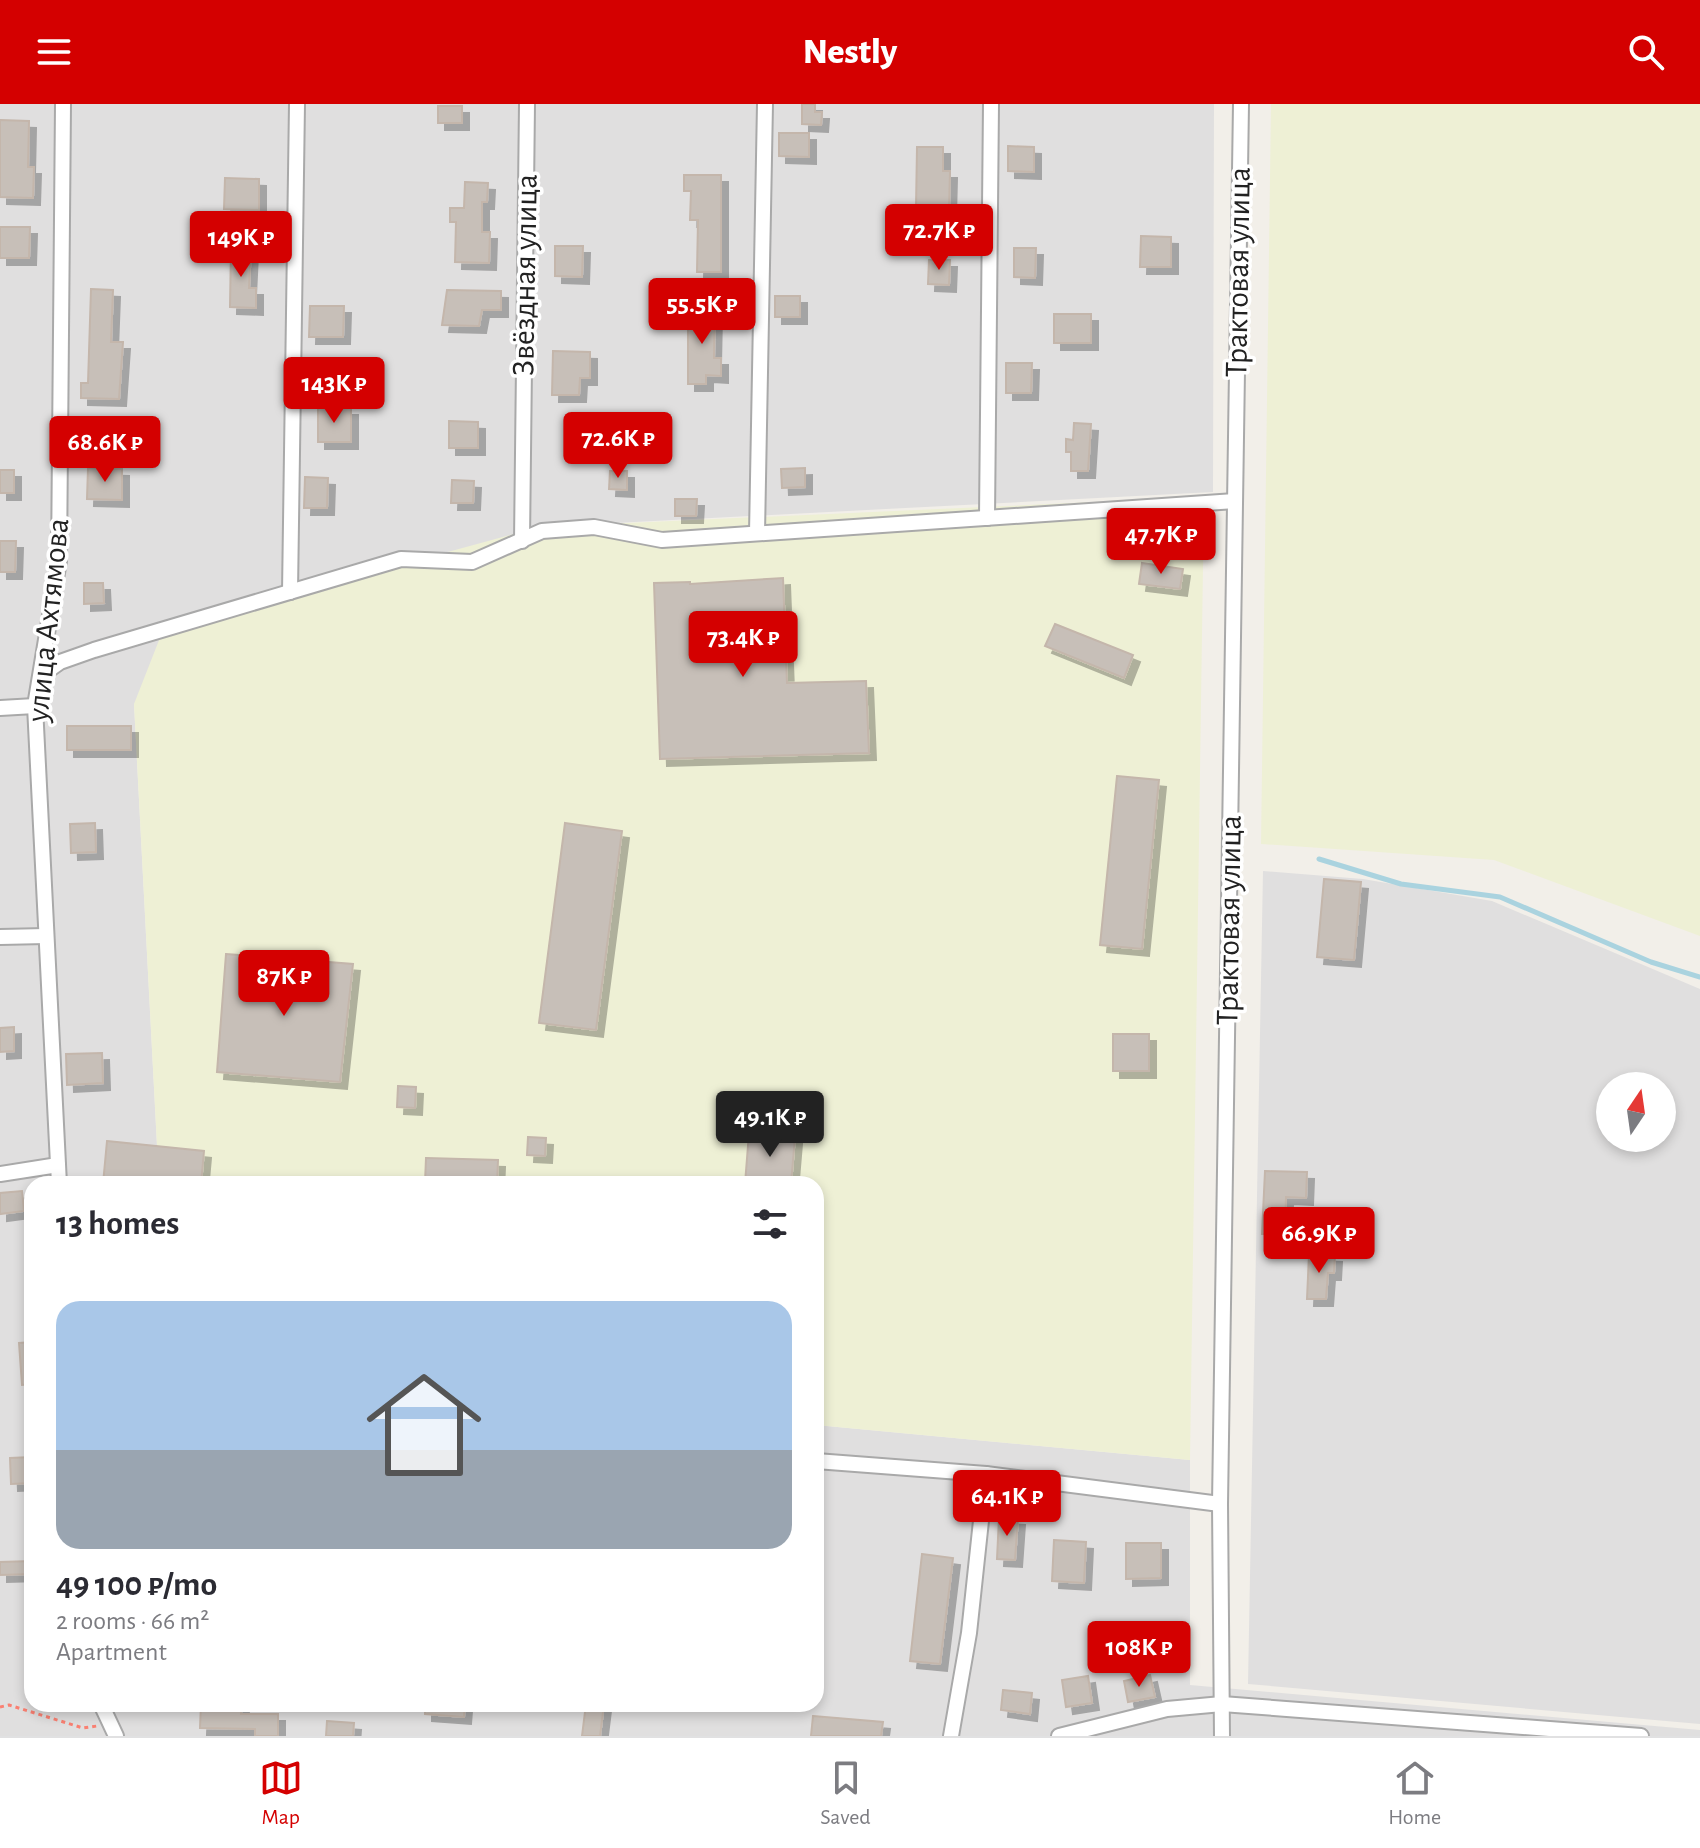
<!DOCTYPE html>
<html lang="en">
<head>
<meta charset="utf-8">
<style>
	body { margin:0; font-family:"Alegreya Sans",sans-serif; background:#f7f7f7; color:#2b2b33; height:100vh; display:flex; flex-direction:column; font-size:30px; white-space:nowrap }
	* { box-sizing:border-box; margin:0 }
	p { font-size:26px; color:#7c7c81 }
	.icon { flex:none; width:44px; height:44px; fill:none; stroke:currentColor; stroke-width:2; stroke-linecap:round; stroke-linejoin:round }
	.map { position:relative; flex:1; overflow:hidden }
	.details { position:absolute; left:24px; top:1072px; width:800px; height:536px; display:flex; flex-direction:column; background:#fff; border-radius:24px; box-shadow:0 4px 12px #0003 }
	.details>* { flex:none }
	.needle { width:52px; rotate:13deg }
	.fabs { position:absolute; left:1596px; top:968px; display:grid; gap:16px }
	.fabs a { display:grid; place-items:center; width:80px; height:80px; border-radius:50%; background:#fff; box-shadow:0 4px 12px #0003; font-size:40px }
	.price { position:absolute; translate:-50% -68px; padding:0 18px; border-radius:8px; background:#d40000; color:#fff; font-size:26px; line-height:52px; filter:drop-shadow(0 2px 4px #0008) }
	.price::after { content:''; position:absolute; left:50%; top:48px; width:24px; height:18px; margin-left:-12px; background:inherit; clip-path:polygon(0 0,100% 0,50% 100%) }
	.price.selected { background:#222; color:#fff }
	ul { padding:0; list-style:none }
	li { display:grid; align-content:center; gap:16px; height:424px; padding:0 32px }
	li span { display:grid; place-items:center; height:248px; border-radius:24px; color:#555 }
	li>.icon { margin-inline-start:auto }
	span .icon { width:144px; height:144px; fill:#fffc; stroke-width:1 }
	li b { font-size:34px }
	h2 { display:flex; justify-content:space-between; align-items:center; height:96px; padding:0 32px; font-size:34px }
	header { display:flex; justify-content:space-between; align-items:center; height:104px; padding:0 32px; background:#d40000; color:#fff; font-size:36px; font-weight:800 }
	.menu { display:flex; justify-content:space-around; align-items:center; height:112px; border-top:2px solid #e1e1e2; background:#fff; font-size:22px; color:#7c7c81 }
	.menu a { display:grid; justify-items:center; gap:4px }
	.menu .selected { color:#d40000 }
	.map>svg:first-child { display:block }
</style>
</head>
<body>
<header><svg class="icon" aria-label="menu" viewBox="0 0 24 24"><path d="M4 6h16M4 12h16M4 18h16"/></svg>Nestly<svg class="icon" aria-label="search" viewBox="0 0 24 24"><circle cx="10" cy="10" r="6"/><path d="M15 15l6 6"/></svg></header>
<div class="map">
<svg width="1700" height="1632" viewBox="0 0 1700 1632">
	<defs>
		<filter id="shadow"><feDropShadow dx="7" dy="7" stdDeviation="0" flood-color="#0004"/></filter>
	</defs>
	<rect width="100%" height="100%" fill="#f2efe9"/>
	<g fill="#e0dfdf" fill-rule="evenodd">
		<path d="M0,0H1214L1213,388L539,423L134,600L159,1080H32V1600H816V1321L1190,1356V1581L1700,1626V1632H0Z"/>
		<path d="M1263,767L1363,775L1492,797L1700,885V1620L1248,1580ZM1610,982H1662V1034H1610Z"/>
	</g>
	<g fill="#eef0d5">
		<path d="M1271,0H1700V832L1494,756L1261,740Z"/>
		<path d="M1204,393L1190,1356L816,1321V1080H159L134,600L163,526L539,423Z"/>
	</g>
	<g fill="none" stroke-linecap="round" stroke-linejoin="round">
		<path stroke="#aad3df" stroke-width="5" d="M1319,755L1401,780L1500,793L1651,858L1700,873"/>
	</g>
	<g fill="#c7bfb8" stroke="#c4b6ab" stroke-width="2" filter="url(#shadow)">
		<path d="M802,0H815V8H822L821,21L802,20Z"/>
		<rect x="438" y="2" width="24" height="17"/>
		<path d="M0,16L29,17L28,63H34L33,94L0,93Z"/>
		<path d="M779,29H809V53L779,52Z"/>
		<path d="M1008,42L1034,43V68L1008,67Z"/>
		<path d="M917,43H943V67H950L949,105L916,104Z"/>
		<path d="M684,71H721V168H697L698,116H690L691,87H684Z"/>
		<path d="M225,74L259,75V106L224,105Z"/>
		<path d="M465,78L488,79L487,98H482V128H490L489,159L455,158L456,118H450V104H464Z"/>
		<path d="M0,123H30L29,154H0Z"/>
		<path d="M1141,132L1171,133V163H1140Z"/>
		<path d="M555,142H583L582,173L555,172Z"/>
		<path d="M231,143L251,144L249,184H256V204L230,203Z"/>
		<path d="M1014,144H1036L1035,174L1014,173Z"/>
		<path d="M929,156H950L949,181L928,180Z"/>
		<path d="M91,185L113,186L111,238H123L119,295L81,294V279H88Z"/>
		<path d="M447,186L501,187V206H482L479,222L442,221Z"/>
		<rect x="775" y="192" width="25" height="21"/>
		<path d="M310,202H344L343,233H309Z"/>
		<path d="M688,204H715L714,254H721V272L706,271V280H688Z"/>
		<rect x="1054" y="210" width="37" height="29"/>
		<path d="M553,247L590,248V274H580L579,291H552Z"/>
		<path d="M1006,259H1032L1031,289H1006Z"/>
		<rect x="318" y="304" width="33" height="34"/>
		<path d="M449,317L478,318V344H449Z"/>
		<path d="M1074,319L1091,320L1088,367H1071V348H1066V335L1073,336Z"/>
		<path d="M88,364L122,365V396L87,395Z"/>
		<path d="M805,364V383L782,384L781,365Z"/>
		<rect x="0" y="366" width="14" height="23"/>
		<path d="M610,367H627V386L609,385Z"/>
		<path d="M305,373L328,374L327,404H304Z"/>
		<path d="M452,376L474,377L473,399H451Z"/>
		<path d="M675,395H697L696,412H675Z"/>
		<path d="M0,437H16L15,468H0Z"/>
		<path d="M1142,459L1183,465L1180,485L1139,480Z"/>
		<path d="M783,474L787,579L866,577L869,649L660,655L654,479L690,478V480Z"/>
		<path d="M84,479H103L104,499L84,500Z"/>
		<path d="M1055,520L1133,551L1124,574L1045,542Z"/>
		<rect x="67" y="622" width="64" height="24"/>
		<path d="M1117,672L1159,676L1142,845L1100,841Z"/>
		<path d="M95,719L96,748L71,749L70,720Z"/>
		<path d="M565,719L622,727L596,926L539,919Z"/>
		<path d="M1324,775L1361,778L1354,856L1317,853Z"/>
		<path d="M226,850L353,860L340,978L217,968Z"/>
		<path d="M14,923V947L0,948V924Z"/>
		<rect x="1113" y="930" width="36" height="37"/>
		<path d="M102,949L103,979L67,981L66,950Z"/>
		<path d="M398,982L416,983L415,1004L397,1003Z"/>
		<path d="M749,1029L795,1033L791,1080H745Z"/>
		<path d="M528,1033L546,1034L545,1052L527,1051Z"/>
		<path d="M107,1037L204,1047L201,1080H103Z"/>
		<path d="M426,1054L498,1056L497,1080L425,1079Z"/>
		<path d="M1265,1067L1307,1068L1306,1094L1286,1093L1285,1130H1262Z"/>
		<path d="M22,1087L24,1107L0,1110V1089Z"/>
		<path d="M1309,1150L1335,1151L1334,1169H1328L1326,1195H1307Z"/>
		<path d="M32,1238V1280L22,1281L19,1239Z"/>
		<path d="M32,1353V1379L11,1380L10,1354Z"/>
		<path d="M999,1413L1018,1414L1015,1456L997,1455Z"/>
		<path d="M1054,1436L1086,1438L1084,1479L1052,1477Z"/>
		<path d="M1126,1439H1161V1474L1126,1475Z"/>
		<path d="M922,1450L953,1454L940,1560L910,1557Z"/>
		<path d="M32,1457V1470L0,1471V1458Z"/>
		<path d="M1150,1571L1155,1593L1128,1598L1124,1577Z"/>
		<path d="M1088,1572L1092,1599L1066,1603L1062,1576Z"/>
		<path d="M1003,1586L1032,1589L1030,1610L1001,1606Z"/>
		<path d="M201,1600H242L241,1610H278V1632H255V1625L200,1624Z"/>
		<path d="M425,1600H465L464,1613L425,1610Z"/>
		<path d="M586,1600H604L600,1632H582Z"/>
		<path d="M813,1612L883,1618L881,1632H811Z"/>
		<path d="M327,1617L354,1619L353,1632H326Z"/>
	</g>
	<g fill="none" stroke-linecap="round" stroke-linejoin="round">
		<defs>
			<g id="minor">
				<path d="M987,414L991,0"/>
				<path d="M757,429L765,0"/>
				<path d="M522,437L527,0"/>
				<path d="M290,488L297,0"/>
				<path d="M43,570L60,558L94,546L401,455L472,458L542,427L594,423L662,436L1235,397"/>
				<path d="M0,604L35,602"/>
				<path d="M0,833L46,832"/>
				<path d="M0,1070L58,1061"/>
				<path d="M59,1080L35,602L59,457L63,0"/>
				<path d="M816,1357L986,1370L1220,1400"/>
				<path d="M101,1600L116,1632"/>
				<path d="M951,1632L969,1529L986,1370"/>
				<path d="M1059,1632L1167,1605L1222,1600L1641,1632"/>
				<path d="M1222,1632L1220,1400L1241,0"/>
			</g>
		</defs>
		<use href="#minor" stroke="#a9a9a9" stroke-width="18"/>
		<path stroke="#fa8072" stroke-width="3" stroke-dasharray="4 4" stroke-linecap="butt" d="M0,1603L9,1601L83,1624L97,1622"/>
		<use href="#minor" stroke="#fff" stroke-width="14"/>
	</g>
	<g text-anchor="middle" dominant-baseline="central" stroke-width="7" stroke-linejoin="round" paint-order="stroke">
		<g font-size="32" fill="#222" stroke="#fff">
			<text transform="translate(1238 168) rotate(-89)">Трактовая улица</text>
			<text transform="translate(525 171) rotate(-89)">Звёздная улица</text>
			<text transform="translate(48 516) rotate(-84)">улица Ахтямова</text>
			<text transform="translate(1229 816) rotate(-89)">Трактовая улица</text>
		</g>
	</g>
</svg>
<div class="fabs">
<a><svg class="needle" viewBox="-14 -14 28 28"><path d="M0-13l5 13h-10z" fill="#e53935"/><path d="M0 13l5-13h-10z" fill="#7c7c81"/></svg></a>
</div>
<b class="price" style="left:939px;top:168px">72.7K ₽</b>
<b class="price" style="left:241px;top:175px">149K ₽</b>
<b class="price" style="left:702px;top:242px">55.5K ₽</b>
<b class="price" style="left:334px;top:321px">143K ₽</b>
<b class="price" style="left:618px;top:376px">72.6K ₽</b>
<b class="price" style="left:105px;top:380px">68.6K ₽</b>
<b class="price" style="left:1161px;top:472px">47.7K ₽</b>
<b class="price" style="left:743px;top:575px">73.4K ₽</b>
<b class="price" style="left:284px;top:914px">87K ₽</b>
<b class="price selected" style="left:770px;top:1055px">49.1K ₽</b>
<b class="price" style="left:1319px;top:1171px">66.9K ₽</b>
<b class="price" style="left:1007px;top:1434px">64.1K ₽</b>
<b class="price" style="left:1139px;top:1585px">108K ₽</b>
<section class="details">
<h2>13 homes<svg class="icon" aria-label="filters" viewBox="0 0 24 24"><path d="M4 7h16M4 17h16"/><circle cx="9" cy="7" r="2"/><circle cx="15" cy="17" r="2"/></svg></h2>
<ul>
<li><span style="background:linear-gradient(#a9c7e8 60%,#9aa5b1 0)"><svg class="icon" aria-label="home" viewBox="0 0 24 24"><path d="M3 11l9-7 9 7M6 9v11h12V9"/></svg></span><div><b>49 100 ₽/mo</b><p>2 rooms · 66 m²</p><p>Apartment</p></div></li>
</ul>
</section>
</div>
<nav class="menu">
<a class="selected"><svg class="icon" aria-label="map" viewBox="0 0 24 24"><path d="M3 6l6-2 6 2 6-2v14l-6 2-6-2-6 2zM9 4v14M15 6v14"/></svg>Map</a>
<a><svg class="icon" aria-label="saved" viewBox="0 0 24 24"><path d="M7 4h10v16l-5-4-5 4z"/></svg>Saved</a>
<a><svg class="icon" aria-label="home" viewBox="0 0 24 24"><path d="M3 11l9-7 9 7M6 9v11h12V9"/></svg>Home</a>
</nav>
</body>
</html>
